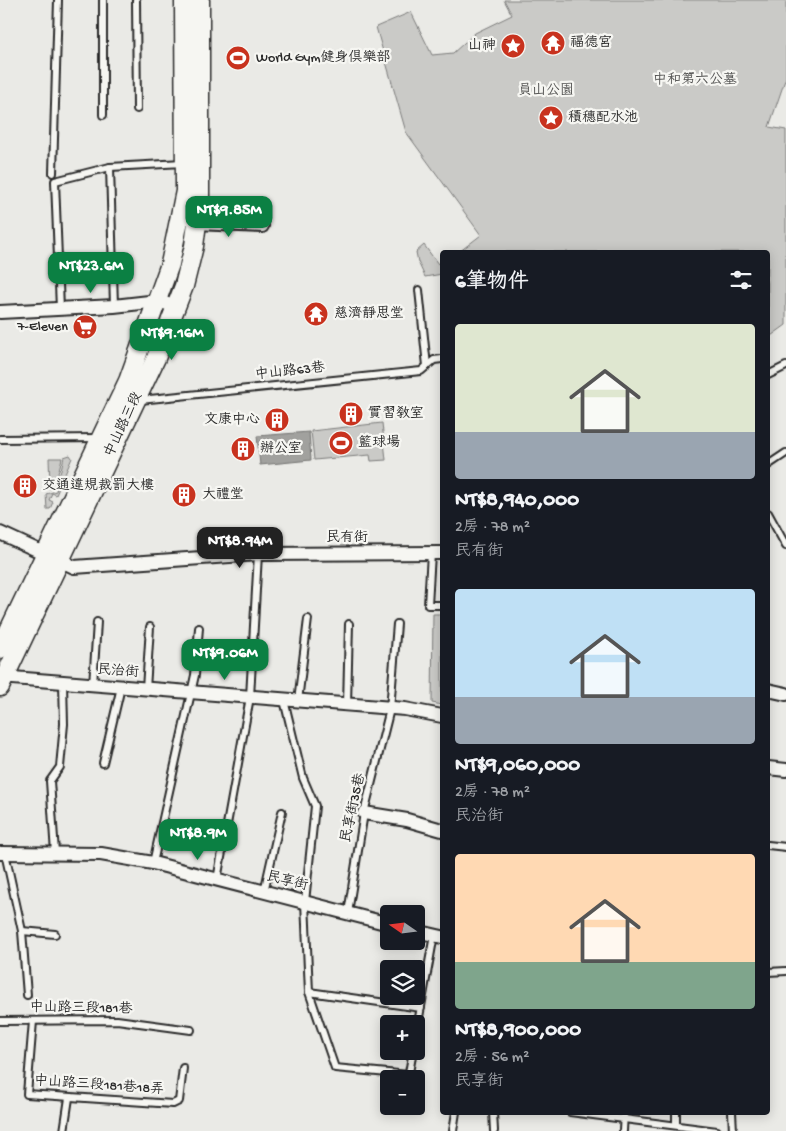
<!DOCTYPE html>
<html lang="zh-TW">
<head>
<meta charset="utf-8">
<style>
	body { margin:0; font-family:"Gochi Hand","LXGW WenKai TC",sans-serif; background:#242831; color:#f1f3f6; height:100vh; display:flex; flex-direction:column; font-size:19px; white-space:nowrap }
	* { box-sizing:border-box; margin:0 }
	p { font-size:16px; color:#9ea1a6 }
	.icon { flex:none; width:28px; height:28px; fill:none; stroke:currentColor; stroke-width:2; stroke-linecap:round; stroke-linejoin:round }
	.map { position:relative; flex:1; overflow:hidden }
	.drawer { position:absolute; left:440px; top:250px; width:330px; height:865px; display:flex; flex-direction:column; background:#171b24; border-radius:5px; box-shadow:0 2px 12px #0003 }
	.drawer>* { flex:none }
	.needle { width:32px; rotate:284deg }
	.controls { position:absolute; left:380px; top:905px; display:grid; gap:10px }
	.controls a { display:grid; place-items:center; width:45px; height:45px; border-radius:5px; background:#171b24; box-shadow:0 2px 12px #0003; font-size:25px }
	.price { position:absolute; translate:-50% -42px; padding:0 11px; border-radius:10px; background:#0b8043; color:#fff; font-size:16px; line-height:32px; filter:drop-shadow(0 1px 2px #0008) }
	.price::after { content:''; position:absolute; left:50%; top:30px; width:15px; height:11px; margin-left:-8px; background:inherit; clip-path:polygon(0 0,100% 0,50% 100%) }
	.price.selected { background:#222; color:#fff }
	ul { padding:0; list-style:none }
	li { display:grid; align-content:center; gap:10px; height:265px; padding:0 15px }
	li span { display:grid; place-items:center; height:155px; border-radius:5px; color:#555 }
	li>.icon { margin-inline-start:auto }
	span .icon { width:90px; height:90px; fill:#fffc; stroke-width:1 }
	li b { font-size:21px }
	h2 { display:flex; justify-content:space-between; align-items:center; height:60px; padding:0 15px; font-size:21px }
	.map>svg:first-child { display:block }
</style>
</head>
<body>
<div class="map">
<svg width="786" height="1131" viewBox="0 0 786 1131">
	<rect width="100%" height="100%" fill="#eaeae6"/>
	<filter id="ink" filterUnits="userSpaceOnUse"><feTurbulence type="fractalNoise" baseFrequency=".02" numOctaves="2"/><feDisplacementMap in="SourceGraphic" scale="10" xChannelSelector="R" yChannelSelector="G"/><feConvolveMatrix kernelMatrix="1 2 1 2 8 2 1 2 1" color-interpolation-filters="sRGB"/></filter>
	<g filter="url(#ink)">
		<g fill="#cacac7" stroke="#7a7a79">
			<path d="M504,0H786V77L769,127L786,130V325L768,338V252H459L481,235L406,132L376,27L411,12L432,55L453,53L475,33L512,15Z"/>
			<path d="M424,245L438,264L442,262V274L425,277L418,262L416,252Z"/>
			<path d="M382,423L386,460L371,461L370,455L314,460L311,431Z"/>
			<path d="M70,455L72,458L56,495L52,493L49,500L53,502L50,509H47L46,494L56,491L64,457Z"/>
			<path d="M49,458H62L54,489H50Z"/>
			<path d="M433,614H442V705L432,703Z"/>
		</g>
		<path fill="#a1a19e" stroke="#727270" d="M309,432L311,460L260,465L257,436Z"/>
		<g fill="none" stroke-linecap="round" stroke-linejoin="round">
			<defs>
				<g id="service">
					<path d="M103,0V115"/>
					<path d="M136,0L137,109"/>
					<path d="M110,167L114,306"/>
					<path d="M53,173L58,0"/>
					<path d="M419,290L427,366"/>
					<path d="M60,309L55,181L110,167L183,163"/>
					<path d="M768,375L786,366"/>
					<path d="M140,400L421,371L434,360L442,359"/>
					<path d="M0,439L99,438"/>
					<path d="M768,465L786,453"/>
					<path d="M768,513L786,546"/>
					<path d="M431,553L428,605H442"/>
					<path d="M93,685L97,622"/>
					<path d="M146,689L150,627"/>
					<path d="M284,700L303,778L315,806L305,902L309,992L335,1068L409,1075"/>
					<path d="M298,701L308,619"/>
					<path d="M347,705L349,624"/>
					<path d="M103,763L121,687"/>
					<path d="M768,845L786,847"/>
					<path d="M5,853L22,931L27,995"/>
					<path d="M55,853L50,781L60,767L64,724L63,683"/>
					<path d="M153,863L195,675L199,628"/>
					<path d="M217,880L250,697L258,554"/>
					<path d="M264,892L282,812"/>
					<path d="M348,913L364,813L390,709L397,624"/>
					<path d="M22,931L55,934"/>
					<path d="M768,972L786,971"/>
					<path d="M309,992L421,1008"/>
					<path d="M0,1021L117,1020L191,1030"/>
					<path d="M33,1021L27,1094L173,1104L179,1101L183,1068"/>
					<path d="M416,1034L434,935"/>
					<path d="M408,1078L413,1051"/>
					<path d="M493,1112L494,1131"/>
					<path d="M570,1112L717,1131"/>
					<path d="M676,1112V1125"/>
					<path d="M732,1112L733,1131"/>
					<path d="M64,1131L69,1098"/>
					<path d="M453,1131L456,1112"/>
					<path d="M623,1131L624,1112"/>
				</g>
				<g id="minor">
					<path d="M197,223L262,226"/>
					<path d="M0,312L114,306L158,301L177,307"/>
					<path d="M0,533L74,567L258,554L442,553"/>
					<path d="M0,677L405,709L442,716"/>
					<path d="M768,690L786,694"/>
					<path d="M768,768L786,770"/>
					<path d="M364,813L407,820L442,830"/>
					<path d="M0,853L101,854L153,863L389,924"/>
					<path d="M416,931L442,937"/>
				</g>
				<g id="secondary">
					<path d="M0,649L128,381L170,264L185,191L184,0"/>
					<path d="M0,687L156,358L184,286L194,246L200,200V0"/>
				</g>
			</defs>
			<use href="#service" stroke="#2b2b2b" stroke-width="10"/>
			<use href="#minor" stroke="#2b2b2b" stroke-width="16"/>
			<use href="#secondary" stroke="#2b2b2b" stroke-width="21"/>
			<use href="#service" stroke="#f6f6f2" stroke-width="6"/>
			<use href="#minor" stroke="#f6f6f2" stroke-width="12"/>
			<use href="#secondary" stroke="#f6f6f2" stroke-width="18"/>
		</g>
	</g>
	<defs>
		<symbol id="temple-disc" viewBox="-11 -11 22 22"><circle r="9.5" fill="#c8321e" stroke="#f6f6f2"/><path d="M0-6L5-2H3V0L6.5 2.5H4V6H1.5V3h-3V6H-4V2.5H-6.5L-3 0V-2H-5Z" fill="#fff"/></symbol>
		<symbol id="sight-disc" viewBox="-11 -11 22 22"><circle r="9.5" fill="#c8321e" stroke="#f6f6f2"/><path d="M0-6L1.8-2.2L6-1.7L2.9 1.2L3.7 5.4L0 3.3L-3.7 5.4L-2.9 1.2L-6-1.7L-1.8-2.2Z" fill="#fff"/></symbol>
		<symbol id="stadium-disc" viewBox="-11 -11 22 22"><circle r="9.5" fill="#c8321e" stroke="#f6f6f2"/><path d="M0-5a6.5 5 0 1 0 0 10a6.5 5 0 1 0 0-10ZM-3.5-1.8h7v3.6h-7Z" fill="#fff"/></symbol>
		<symbol id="supermarket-disc" viewBox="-11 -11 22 22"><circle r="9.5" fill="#c8321e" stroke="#f6f6f2"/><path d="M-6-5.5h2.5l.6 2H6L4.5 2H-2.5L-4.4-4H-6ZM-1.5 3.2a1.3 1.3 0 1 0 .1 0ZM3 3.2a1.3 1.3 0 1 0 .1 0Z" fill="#fff"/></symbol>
		<symbol id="building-disc" viewBox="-11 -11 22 22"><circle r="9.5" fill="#c8321e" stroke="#f6f6f2"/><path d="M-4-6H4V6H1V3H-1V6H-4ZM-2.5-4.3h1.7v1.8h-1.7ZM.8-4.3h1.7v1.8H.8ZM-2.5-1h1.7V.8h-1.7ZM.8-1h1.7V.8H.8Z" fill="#fff"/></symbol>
	</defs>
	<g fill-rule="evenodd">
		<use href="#temple-disc" x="539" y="29" width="28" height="28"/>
		<use href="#sight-disc" x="499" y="32" width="28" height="28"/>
		<use href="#stadium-disc" x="224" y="44" width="28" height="28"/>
		<use href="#sight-disc" x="537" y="104" width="28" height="28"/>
		<use href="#temple-disc" x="302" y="300" width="28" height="28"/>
		<use href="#supermarket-disc" x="71" y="313" width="28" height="28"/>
		<use href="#building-disc" x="337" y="400" width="28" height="28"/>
		<use href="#building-disc" x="263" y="406" width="28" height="28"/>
		<use href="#stadium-disc" x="327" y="429" width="28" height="28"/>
		<use href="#building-disc" x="229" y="435" width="28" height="28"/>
		<use href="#building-disc" x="11" y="472" width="28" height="28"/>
		<use href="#building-disc" x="170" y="481" width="28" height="28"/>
	</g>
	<g text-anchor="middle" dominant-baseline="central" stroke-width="4.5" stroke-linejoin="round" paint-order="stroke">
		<g font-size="14" fill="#2b2b2b" stroke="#f6f6f2" text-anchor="start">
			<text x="570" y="43">福德宮</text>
			<text x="496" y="46" text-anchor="end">山神</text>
			<text x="256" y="58">World Gym健身俱樂部</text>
			<text x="568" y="118">積穗配水池</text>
			<text x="334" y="314">慈濟靜思堂</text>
			<text x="68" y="327" text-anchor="end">7-Eleven</text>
			<text x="368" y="414">實習教室</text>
			<text x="260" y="420" text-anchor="end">文康中心</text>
			<text x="358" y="443">籃球場</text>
			<text x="260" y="449">辦公室</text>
			<text x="42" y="486">交通違規裁罰大樓</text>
			<text x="202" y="495">大禮堂</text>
		</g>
		<g font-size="14" fill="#535352" stroke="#f6f6f2">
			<text x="695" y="80">中和第六公墓</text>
			<text x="546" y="91">員山公園</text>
		</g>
		<g font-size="14" fill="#2b2b2b" stroke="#f6f6f2">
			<text transform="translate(290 372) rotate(-6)">中山路63巷</text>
			<text transform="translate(124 425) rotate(-65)">中山路三段</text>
			<text x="347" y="538">民有街</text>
			<text transform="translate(118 672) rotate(4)">民治街</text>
			<text transform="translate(354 808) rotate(-78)">民享街35巷</text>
			<text transform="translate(287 882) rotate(14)">民享街</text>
			<text transform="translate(81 1009) rotate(1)">中山路三段181巷</text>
			<text transform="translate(99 1086) rotate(4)">中山路三段181巷18弄</text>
		</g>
	</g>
</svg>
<div class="controls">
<a><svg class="needle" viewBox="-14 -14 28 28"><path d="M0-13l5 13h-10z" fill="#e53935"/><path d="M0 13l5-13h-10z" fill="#9ea1a6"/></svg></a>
<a><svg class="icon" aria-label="layers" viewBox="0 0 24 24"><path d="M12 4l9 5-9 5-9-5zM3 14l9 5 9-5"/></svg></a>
<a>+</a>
<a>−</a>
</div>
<b class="price" style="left:229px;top:238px">NT$9.85M</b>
<b class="price" style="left:91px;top:294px">NT$23.6M</b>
<b class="price" style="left:172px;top:361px">NT$9.16M</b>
<b class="price selected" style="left:240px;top:569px">NT$8.94M</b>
<b class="price" style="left:225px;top:681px">NT$9.06M</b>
<b class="price" style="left:198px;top:861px">NT$8.9M</b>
<section class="drawer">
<h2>6筆物件<svg class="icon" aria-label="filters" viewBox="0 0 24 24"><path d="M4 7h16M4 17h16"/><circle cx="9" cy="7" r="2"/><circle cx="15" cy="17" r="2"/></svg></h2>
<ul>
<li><span style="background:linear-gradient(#dfe7d0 70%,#9aa5b1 0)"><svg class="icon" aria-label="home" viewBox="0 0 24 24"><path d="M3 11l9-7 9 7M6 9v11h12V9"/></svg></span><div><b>NT$8,940,000</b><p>2房 · 78 m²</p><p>民有街</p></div></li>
<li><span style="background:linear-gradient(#bfe0f5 70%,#9aa5b1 0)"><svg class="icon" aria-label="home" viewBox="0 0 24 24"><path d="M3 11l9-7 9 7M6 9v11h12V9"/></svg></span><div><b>NT$9,060,000</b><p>2房 · 78 m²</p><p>民治街</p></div></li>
<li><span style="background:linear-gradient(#ffd9b3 70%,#7fa58c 0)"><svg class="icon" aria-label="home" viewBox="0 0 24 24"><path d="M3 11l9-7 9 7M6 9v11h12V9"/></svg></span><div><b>NT$8,900,000</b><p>2房 · 56 m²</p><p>民享街</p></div></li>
</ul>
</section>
</div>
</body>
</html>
